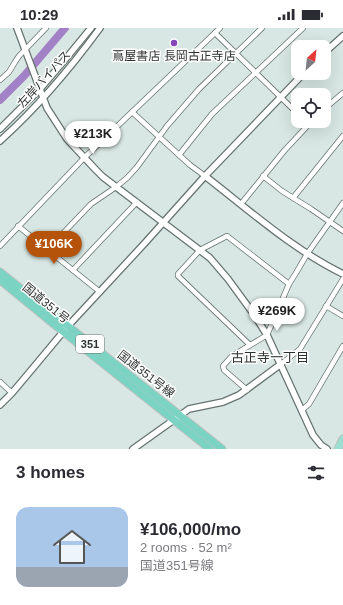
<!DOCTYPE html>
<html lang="en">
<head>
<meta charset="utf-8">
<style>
	body { margin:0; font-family:Helvetica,"Noto Sans JP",sans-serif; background:#f2f2f3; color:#2b2b33; height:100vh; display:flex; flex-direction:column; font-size:15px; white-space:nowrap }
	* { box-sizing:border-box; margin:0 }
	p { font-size:13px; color:#7c7c81 }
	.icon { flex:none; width:22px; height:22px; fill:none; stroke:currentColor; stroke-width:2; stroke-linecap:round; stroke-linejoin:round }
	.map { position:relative; height:421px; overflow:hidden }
	.side { display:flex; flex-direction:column; background:#fff; flex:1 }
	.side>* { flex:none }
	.needle { width:26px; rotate:27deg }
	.fabs { position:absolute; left:291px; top:12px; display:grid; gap:8px }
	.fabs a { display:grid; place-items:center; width:40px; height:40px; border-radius:8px; background:#fff; box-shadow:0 4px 16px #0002; font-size:20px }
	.price { position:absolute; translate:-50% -34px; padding:0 9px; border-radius:14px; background:#fff; color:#222; font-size:13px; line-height:26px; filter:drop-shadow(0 1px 2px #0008) }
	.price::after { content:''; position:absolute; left:50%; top:24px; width:12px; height:9px; margin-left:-6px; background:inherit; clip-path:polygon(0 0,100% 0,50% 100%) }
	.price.active { background:#b45309; color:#fff }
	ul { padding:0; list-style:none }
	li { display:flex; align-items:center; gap:12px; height:100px; padding:0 16px }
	li span { display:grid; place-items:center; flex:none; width:112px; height:80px; border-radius:12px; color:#555 }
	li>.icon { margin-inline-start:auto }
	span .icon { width:48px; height:48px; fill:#fffc; stroke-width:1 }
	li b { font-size:17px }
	h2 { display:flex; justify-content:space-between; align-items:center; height:48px; padding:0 16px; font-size:17px }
	.status { display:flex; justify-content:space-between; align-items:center; height:28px; padding:0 20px; background:#fff; direction:ltr }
	.status svg { height:11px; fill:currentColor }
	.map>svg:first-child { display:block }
</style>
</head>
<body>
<div class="status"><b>10:29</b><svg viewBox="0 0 49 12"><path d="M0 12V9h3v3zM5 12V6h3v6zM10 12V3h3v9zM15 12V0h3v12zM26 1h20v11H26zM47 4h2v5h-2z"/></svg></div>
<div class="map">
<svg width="343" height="421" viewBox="0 0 343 421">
	<rect width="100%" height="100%" fill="#d8e7e3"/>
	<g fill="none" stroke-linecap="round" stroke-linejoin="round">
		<path stroke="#a381c7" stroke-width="8" d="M0,72L24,48L65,0"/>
		<defs>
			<g id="minor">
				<path d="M215,5L298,86"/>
				<path d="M0,52L9,44L15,34L19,28L46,0"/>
				<path d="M324,81L343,65"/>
				<path d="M132,84L190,137L205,148"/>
				<path d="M179,127L212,86L303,0"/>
				<path d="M263,148L282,163L311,181L343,203"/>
				<path d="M293,170L343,108"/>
				<path d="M241,176L284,123L312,93"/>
				<path d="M18,198L100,264"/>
				<path d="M0,218L84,130L220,0"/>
				<path d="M48,221L91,176L116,159L127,150L137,139L167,98L199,61L262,0"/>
				<path d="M73,242L137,174"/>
				<path d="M326,278L343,288"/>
				<path d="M250,317L178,248V246L200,222L227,208L289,256"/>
				<path d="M281,336L300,321L343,251"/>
				<path d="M0,354L12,365"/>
				<path d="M247,362L224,342L223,338L232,328L267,307L289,256L296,245L307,226L343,175"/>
				<path d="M302,382L309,376L343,318"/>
			</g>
			<g id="tertiary">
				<path d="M17,0L47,80L67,111L96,142L103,149L210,230L228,251L255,288L267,307L313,407L321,417L327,421"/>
				<path d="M324,25L343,8"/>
				<path d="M0,101L40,61L68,28L91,0"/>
				<path d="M0,113C38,79 70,41 100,0"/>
				<path d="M205,148C249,182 292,221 343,246"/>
				<path d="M0,377L12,365L28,346L68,298L144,216L205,148L304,45"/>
				<path d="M133,421L189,381L223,374L239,367L281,336"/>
			</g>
			<path id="primary" d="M338,421L343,411"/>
			<g id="trunk">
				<path d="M0,244L222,421"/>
				<path d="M0,252L55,297L210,421"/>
			</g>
		</defs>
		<use href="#minor" stroke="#667370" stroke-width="6"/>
		<use href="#tertiary" stroke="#667370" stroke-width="8"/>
		<use href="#primary" stroke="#c0c2c1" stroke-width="9"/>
		<use href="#trunk" stroke="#c0c2c1" stroke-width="9"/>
		<use href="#minor" stroke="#fff" stroke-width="4.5"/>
		<use href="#tertiary" stroke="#fff" stroke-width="5.5"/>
		<use href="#primary" stroke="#9bded2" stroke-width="7"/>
		<use href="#trunk" stroke="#7ad3c3" stroke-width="7"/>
	</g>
	<circle fill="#8547bc" stroke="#fff" stroke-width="1.5" cx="174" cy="15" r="4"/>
	<g text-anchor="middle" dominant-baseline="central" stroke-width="3" stroke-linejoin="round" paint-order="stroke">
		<rect fill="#fff" stroke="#6b706e" stroke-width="1" x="76" y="307" width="28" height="18" rx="3"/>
		<g font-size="11" font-weight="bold" fill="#2c3230">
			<text x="90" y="316">351</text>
		</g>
		<g font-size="12" fill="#2c3230" stroke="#fff">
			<text x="174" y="28">蔦屋書店 長岡古正寺店</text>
		</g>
		<g font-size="12" fill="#2c3230" stroke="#fff">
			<text transform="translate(44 51) rotate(-48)">左岸バイパス</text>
			<text transform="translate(46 275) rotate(39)">国道351号</text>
			<text transform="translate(146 346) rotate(38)">国道351号線</text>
		</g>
		<g font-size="13" fill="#2c3230" stroke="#fff">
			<text x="270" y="329">古正寺一丁目</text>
		</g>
	</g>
</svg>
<div class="fabs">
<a><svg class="needle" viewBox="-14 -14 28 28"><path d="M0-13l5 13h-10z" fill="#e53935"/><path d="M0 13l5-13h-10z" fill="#7c7c81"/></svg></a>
<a><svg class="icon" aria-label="locate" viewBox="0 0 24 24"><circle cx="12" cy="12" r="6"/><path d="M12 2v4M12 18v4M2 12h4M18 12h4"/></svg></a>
</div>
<b class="price" style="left:93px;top:127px">¥213K</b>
<b class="price active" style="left:54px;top:237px">¥106K</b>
<b class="price" style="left:277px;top:304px">¥269K</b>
</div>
<section class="side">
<h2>3 homes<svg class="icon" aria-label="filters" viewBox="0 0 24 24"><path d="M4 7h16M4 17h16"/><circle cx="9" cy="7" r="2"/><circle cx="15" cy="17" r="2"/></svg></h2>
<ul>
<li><span style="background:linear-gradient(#a9c7e8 75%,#9aa5b1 0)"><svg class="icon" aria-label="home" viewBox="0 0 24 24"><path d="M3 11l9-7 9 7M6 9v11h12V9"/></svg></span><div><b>¥106,000/mo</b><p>2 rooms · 52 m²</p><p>国道351号線</p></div></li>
</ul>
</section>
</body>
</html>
